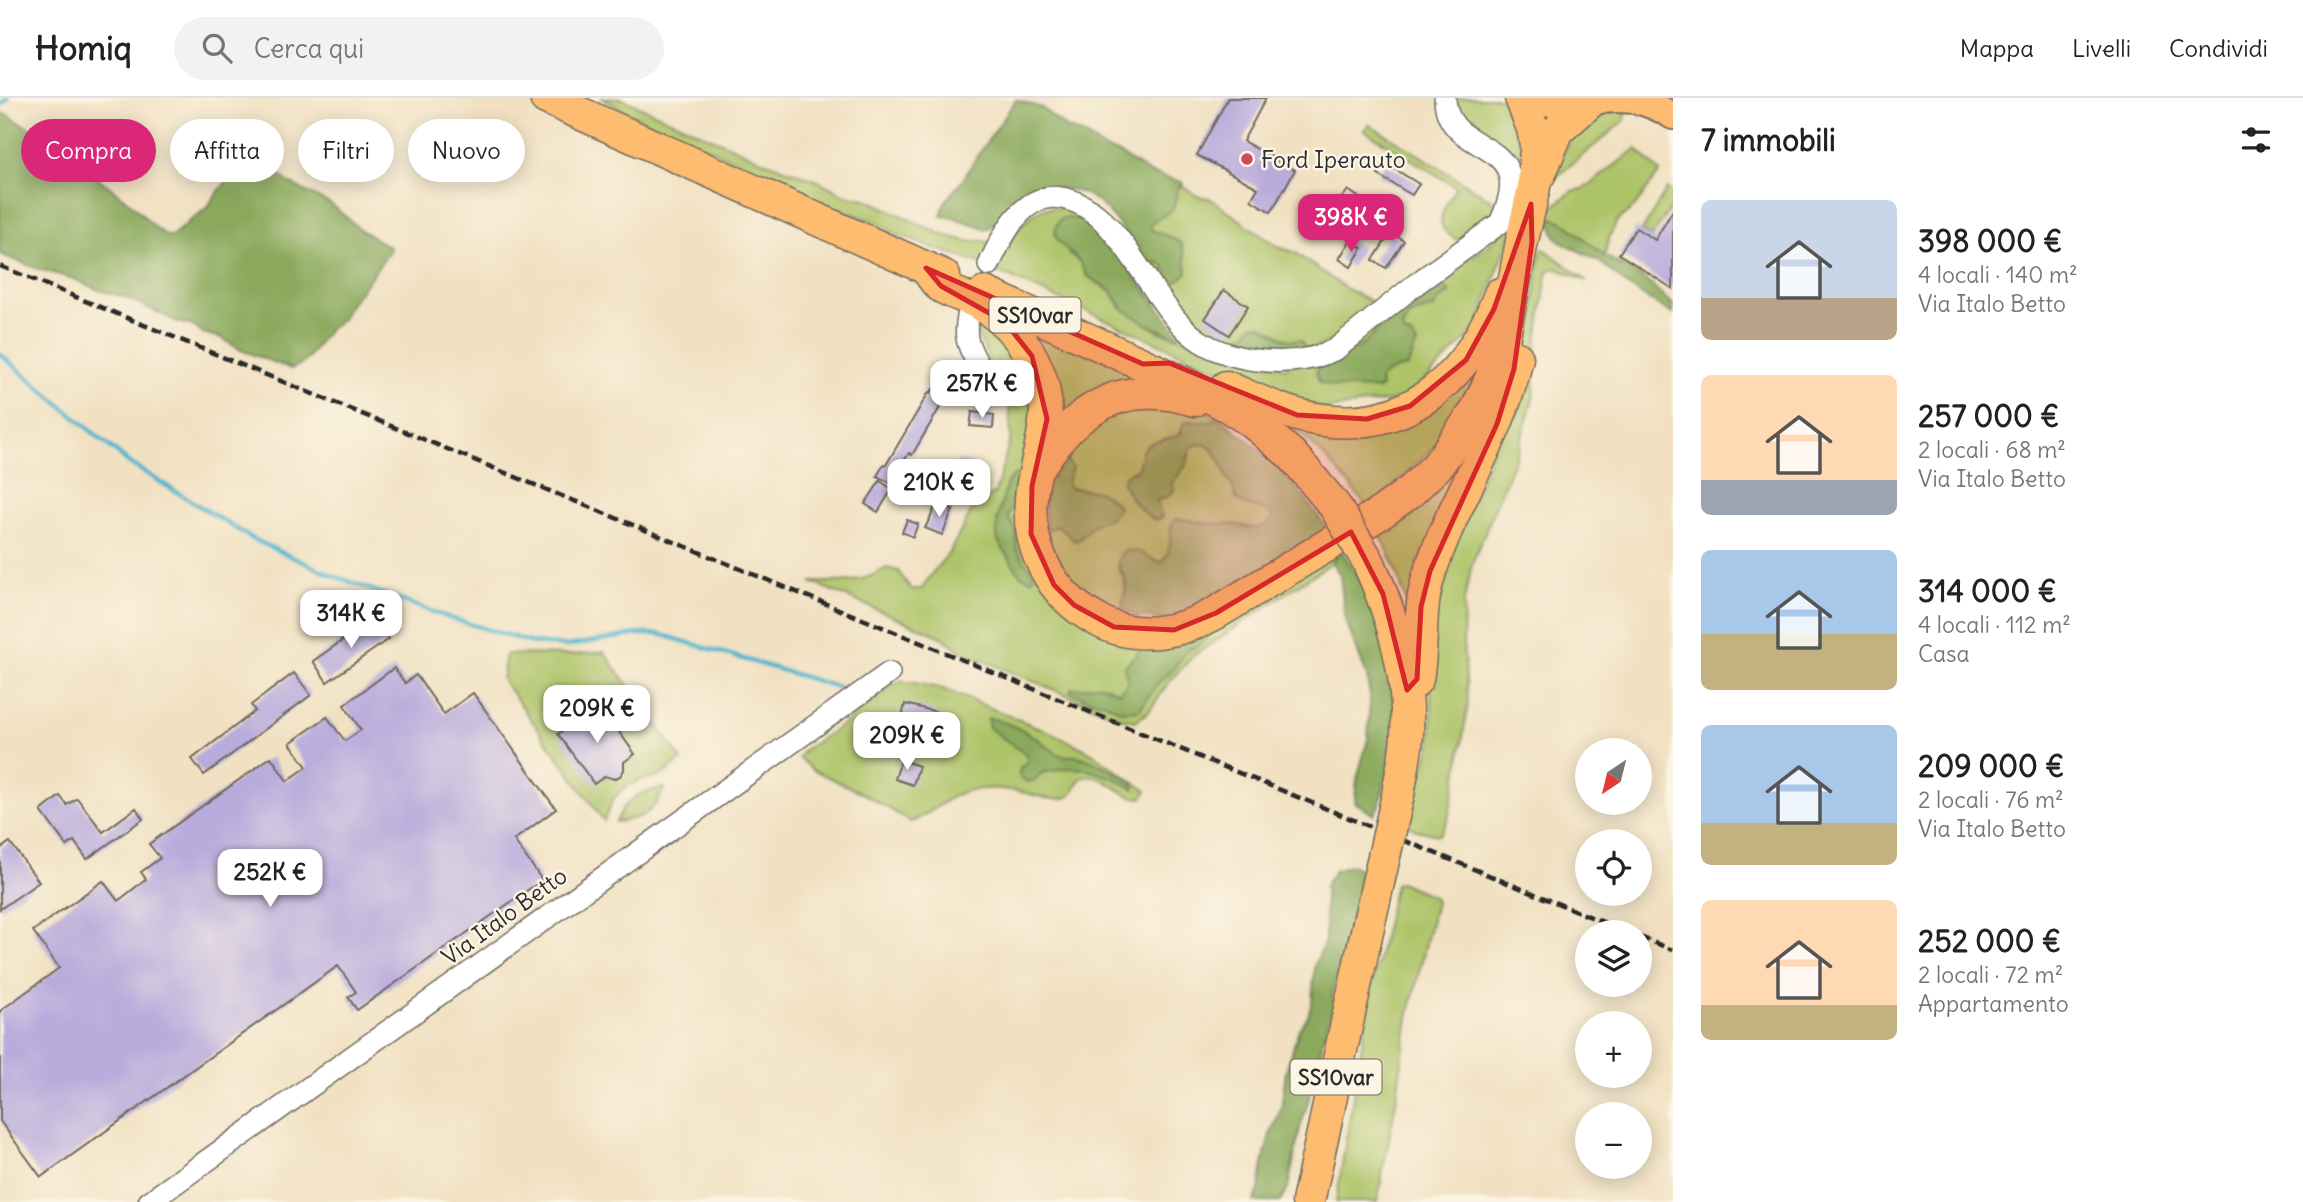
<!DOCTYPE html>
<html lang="it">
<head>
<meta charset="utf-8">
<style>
	body { margin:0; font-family:Delius,sans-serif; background:#f2f2f2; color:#222; height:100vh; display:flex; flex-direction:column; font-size:26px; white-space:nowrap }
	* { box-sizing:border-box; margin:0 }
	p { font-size:23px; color:#767676 }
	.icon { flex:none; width:38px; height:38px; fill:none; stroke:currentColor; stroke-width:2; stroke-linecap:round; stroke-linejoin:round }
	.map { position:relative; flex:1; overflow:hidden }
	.details { display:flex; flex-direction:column; background:#fff; width:630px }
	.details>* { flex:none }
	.banner { position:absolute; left:21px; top:21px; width:665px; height:63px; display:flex; gap:14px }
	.needle { width:46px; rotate:215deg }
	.fabs { position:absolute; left:1575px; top:640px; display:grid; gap:14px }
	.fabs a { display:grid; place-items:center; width:77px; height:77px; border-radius:50%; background:#fff; box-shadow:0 4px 18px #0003; font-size:35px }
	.price { position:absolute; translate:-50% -60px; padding:0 16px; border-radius:14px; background:#fff; color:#222; font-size:23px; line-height:46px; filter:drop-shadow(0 2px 4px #0008) }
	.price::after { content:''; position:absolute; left:50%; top:42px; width:21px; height:16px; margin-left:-10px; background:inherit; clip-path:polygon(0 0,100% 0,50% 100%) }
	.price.on { background:#db2777; color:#fff }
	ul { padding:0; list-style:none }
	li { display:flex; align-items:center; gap:21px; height:175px; padding:0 28px }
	li span { display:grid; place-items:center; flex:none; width:196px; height:140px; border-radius:10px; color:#555 }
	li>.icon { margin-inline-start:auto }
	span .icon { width:84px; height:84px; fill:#fffc; stroke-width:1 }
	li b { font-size:30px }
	h2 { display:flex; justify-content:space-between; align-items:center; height:84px; padding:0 28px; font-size:30px }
	.tag { padding:0 24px; border-radius:32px; background:#fff; box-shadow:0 4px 18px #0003; font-size:24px; line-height:63px }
	.tag.on { background:#db2777; color:#fff }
	header { display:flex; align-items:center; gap:42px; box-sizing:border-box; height:98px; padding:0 35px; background:#fff; border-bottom:2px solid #e0e0e0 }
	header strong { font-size:33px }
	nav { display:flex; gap:38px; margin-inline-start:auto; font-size:24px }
	.search { width:490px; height:63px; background:#f2f2f2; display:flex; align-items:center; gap:18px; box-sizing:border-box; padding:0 24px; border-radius:38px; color:#767676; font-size:26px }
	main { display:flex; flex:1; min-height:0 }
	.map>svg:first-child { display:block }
</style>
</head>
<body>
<header>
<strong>Homiq</strong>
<div class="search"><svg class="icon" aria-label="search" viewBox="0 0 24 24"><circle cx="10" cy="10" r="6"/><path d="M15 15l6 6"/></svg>Cerca qui</div>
<nav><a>Mappa</a><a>Livelli</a><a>Condividi</a></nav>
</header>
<main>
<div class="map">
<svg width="1673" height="1104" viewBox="0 0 1673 1104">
	<rect width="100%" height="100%" fill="#fcf5e5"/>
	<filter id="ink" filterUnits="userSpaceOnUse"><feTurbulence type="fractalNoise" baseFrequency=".0143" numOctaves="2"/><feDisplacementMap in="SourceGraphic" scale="14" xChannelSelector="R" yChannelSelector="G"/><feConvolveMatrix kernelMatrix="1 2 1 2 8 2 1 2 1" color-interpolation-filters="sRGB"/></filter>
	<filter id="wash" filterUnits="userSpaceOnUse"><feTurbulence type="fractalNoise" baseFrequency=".00686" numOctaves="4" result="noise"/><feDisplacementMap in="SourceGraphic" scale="28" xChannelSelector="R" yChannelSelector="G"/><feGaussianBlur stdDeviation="1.57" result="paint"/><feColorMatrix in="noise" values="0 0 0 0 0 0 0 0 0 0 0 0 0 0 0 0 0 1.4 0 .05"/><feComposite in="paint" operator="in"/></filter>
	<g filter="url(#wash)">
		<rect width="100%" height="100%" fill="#f1e1c2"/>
		<g fill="#adc368" stroke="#6c774a" stroke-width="2">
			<path d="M601,0H620L769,65L818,83L845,97L866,101L943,137L967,143H985L990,146L982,166L922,146L912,141L898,138L883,128L852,115L823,107L766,76L750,71L713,52L670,36Z"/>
			<path d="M1453,0H1502L1522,20L1520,64C1504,43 1476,41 1460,21C1456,16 1455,6 1453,0Z"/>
			<path d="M1626,10L1625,22L1542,91L1578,28L1616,12Z"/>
			<path d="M1369,26L1496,105L1493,122L1462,144C1428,131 1443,112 1456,89L1364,32Z"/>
			<path d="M1636,51L1660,74L1635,108L1617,123L1609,140L1605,158L1565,125L1554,120L1550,123L1548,113L1572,93L1582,91L1597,81Z"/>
			<path d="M1183,88L1197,98L1209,100L1278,149L1294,154L1345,190L1374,205L1376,210L1334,244L1307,252L1301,242H1288L1259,226L1239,240L1247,247H1235L1194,229L1147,166L1159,165L1165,169L1164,175L1186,174C1184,140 1181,143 1151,132L1150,127L1157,118L1166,116L1174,109L1177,89Z"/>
			<path d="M1667,91L1673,95V114L1669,112L1652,139L1642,133Z"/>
			<path d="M1044,110H1067L1084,119L1068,155L1081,165L1086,177L1113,195L1121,210L1160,234L1286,270L1483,152L1511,126L1510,138L1476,232L1405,301L1326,311L1268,294L996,173C1011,144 1014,126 1044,110Z"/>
			<path d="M1543,150L1587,183L1556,170L1549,172L1547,176L1536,252L1534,297L1518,353L1472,466L1464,503L1463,545L1468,605L1456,684L1448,721L1441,735L1438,737L1417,732L1408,727L1431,644L1432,613L1426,521L1524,271L1532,226L1537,176L1541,153Z"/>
			<path d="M981,217L1018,248L1034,293L1024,447L1125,542L1335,458L1331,465L1193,558L1170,583L1149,613L1136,623L1124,621L963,554L940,538L811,484C838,484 863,486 886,470L898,473L911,491H922L929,479L949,455L975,407L995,395L1011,339L1009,306L977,235Z"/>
			<path d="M1031,233L1147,278L1122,283L1060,320Z"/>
			<path d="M1477,259L1482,269L1445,338L1369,412C1344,379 1319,349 1286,324L1351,333Z"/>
			<path d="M1186,305L1218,319L1210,324L1187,323L1178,338L1157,343L1146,349L1138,370L1126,377L1132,398L1139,410L1156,403L1172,385L1188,362L1191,349C1210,338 1220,362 1226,375C1230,385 1234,389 1236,401L1249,408L1271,414L1273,422C1255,437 1250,427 1230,426C1220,425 1211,427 1201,424L1171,443L1170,452L1162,464C1149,463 1141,453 1125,452L1118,469C1127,486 1126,490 1122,508L1137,518L1138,522L1106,512L1085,497L1066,475L1052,452L1047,430L1056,427L1064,434C1095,431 1097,428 1113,402L1098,393L1070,390L1067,385L1068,380L1056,361L1097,316Z"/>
			<path d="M1481,328L1413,535C1405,495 1397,468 1378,433Z"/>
			<path d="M604,554L682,662L660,678L641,682L626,688L613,701L604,723L502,581L506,556L571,557Z"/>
			<path d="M895,584H911L943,591L1052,635L1089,653L1147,693L1142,700C1120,700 1113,682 1094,679C1072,675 1080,694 1068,699C1052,706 1026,693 1010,692C998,690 984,690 972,692C948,695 933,716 911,724L864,696L813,672L799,660L804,652L848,623Z"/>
			<path d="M665,690C652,715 644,721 616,724C625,700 641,693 665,690Z"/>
			<path d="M1400,784L1434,799L1436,804L1408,919L1397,998L1377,1104H1336L1369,903L1395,786Z"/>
		</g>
		<g fill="#8aa95c" stroke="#5a6a44" stroke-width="2">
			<path d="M1016,2L1042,10L1066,30L1082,36L1105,51L1118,55L1150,75L1182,84L1183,88L1178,89L1174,109C1167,119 1159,116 1150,127L1151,132C1181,143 1184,140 1187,174L1178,183H1171L1164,175L1165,169L1159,165H1147C1131,145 1112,112 1091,99C1083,94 1073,92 1065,91C1052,89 1039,90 1028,96C1011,105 1003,122 987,131L955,120L941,118L945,104L963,82L972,66Z"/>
			<path d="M0,16H6C50,41 89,73 129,104C144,116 152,131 170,139L205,111L230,79L238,76L252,62L257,61L291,86L332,107L361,132L390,149V153L347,211L342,221L328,232L308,260L302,266L291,271L241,252L221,240L203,235L193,228L178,224L125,199L98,192L74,181L38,171L0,156Z"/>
			<path d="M1066,119L1072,121L1084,119L1110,145L1181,239C1161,234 1150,228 1132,217C1119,210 1119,202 1111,193C1104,187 1095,184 1088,178C1084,174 1083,169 1080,164C1071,150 1044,144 1060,121Z"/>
			<path d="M1554,120L1565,125L1605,158L1644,180L1673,207V216L1629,189L1600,164L1560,143L1556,139L1550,123Z"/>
			<path d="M1437,186L1440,190H1446L1450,195L1439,202L1434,210L1410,217L1402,229L1404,235L1411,238L1417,245L1407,269C1396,271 1388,273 1380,281L1381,289L1378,292C1362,289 1330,292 1319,283L1316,275L1319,267C1335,261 1351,255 1365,244C1380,231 1400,200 1422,200L1429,191Z"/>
			<path d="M1259,226L1288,242H1301L1305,249L1302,252L1288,254L1265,248L1247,247L1239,240V238L1247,235L1252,227Z"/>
			<path d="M1218,319C1264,352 1298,386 1328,433L1173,523L1137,518L1122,509C1124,501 1127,492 1126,484C1123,471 1111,464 1125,452L1140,454L1156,463L1162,464C1176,449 1165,435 1175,421C1188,420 1196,424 1208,426C1216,427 1223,425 1231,426C1250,428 1255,437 1272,422L1271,414L1243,406L1236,400C1234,389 1230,385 1225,375C1220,361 1210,338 1191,349L1186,367L1172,385L1174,392L1171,397L1156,403L1162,419L1156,422C1142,417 1128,398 1122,384L1126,377L1138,370C1140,365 1140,357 1142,353C1149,339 1172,344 1182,334V328L1187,323L1210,324Z"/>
			<path d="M1065,360L1072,369L1067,385L1070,390L1098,393L1117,406V413L1112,419L1094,426L1080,441L1075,443L1057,427L1052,431L1047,430C1042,400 1043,388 1056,361Z"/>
			<path d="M1015,376L1019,379L1017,403L1008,418L1016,434L1017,451L1034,477L1032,482L1020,477L998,443L997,436V423L1007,384Z"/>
			<path d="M1343,454L1368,495L1394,574L1395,627L1389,671L1379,707L1374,717L1355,704L1357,681L1368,641L1370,600L1367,578L1345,521L1340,477L1332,465L1335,458Z"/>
			<path d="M1206,537L1208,539L1196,549L1187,552L1171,574L1159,584L1139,612L1121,613L1106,605L1093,603L1070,594L1071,590H1084L1099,586L1120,594L1128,584L1124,569L1140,552L1146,550L1169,549Z"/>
			<path d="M988,620C1003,622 1025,633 1038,641C1044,646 1053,655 1061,657C1066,659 1072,657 1077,658C1092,662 1127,678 1135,688L1134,691L1114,680L1085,671L1068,670L1041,675L1036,682L1027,684L1019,678L1020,669L1027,666V657L989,630Z"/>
			<path d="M1352,767L1360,772L1359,788L1332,896L1334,906L1322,945L1317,975L1300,1030L1288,1090L1280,1104H1254L1259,1091L1263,1065L1270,1037L1281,1011L1286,973L1299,931L1308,918L1312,904L1315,866L1325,844V788L1334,773Z"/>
		</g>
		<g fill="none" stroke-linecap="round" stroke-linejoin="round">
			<g stroke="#4db4cc" stroke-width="4.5">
				<path d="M0,7L8,0"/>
				<path d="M0,256L128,364L253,441L334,478L450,520L533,545L567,548L637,536H659L838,589"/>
			</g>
		</g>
		<g id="blocks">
			<g fill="#b9acdc">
				<path d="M1228,0H1266L1243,43L1295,72L1271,114L1251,102L1258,90L1197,57Z"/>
				<path d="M1385,65L1419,86L1412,97L1378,77Z"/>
				<path d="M1348,92L1367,105L1360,114L1341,101Z"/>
				<path d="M1673,112V191L1619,156L1636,130L1655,142Z"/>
				<path d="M1391,134L1404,143L1386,170L1373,162Z"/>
				<path d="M1350,143L1362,150L1351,169L1339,161Z"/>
				<path d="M1224,192L1248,208L1229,237L1205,221Z"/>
				<path d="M933,291L946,299L912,357L909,355L890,385L877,378L884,366L886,367L929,294L931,295Z"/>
				<path d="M972,314L994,317L993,330L970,328Z"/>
				<path d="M959,362L973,366L970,378L955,374Z"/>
				<path d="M880,383L892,391L878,414L865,406Z"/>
				<path d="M938,404L953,412L942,437L925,430Z"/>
				<path d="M907,422L918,426L913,439L902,434Z"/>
				<path d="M375,520L389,541L327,584L313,563Z"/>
				<path d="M394,570L405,585L416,577L444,616L473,595L556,711L514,742L542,782L357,912L348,899L356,894L338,868L41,1079L0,1023V913L59,870L33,833L103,783L118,803L146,781L141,774L160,760L149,746L271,659L287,683L307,669L290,645L327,619L345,643L361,632L344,607Z"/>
				<path d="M294,575L311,597L204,677L192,661L255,613L251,607Z"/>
				<path d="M599,606L635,656L624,664V672L620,678L614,681L605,678L594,686L558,636Z"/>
				<path d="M905,606L937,614L934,627L902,619Z"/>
				<path d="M901,662L919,668L913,687L895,681Z"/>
				<path d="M60,698L67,707L77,700L103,734L136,710L143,721L87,761L74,743L67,748L41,713Z"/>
				<path d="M10,744L39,784L0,811V751Z"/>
			</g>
		</g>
	</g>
	<g filter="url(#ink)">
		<use href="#blocks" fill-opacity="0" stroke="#706b60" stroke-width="2"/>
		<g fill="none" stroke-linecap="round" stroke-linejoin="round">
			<defs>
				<g id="minor">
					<path d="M989,167C1002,138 1023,93 1062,100C1123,111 1148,206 1197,241C1233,266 1297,271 1336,251L1416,186L1500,125C1542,35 1446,62 1445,0"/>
					<path d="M971,207C962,236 966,246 982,273"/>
					<path d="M149,1104L889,575"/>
				</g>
				<g id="major">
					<path d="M1537,0C1556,9 1576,10 1596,2"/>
					<path d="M1596,2C1630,0 1643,0 1673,18"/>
				</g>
				<g id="highway">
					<path d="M546,0L944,178"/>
					<path d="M1540,75L1558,32L1590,4"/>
					<path d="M926,170C930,175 934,182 939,187C946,193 972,201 982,207C1007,223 1026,244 1037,271C1056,315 1039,347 1032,391C1024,446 1049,497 1099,523C1136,543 1181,535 1216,515L1382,414L1411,393L1437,368L1476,313L1491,281L1502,248L1522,143L1534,89L1536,47L1533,31L1521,0"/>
					<path d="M985,195L1182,284L1226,307L1251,323L1292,357L1334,407"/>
					<path d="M1226,289C1257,302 1288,318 1323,322C1413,334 1471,274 1500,196"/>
					<path d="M1042,364C1079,307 1126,281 1194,302"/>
					<path d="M1368,463C1393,519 1410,576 1407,637C1406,657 1401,677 1398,697"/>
					<path d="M1407,592L1417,581C1424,544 1417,512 1430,474C1454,400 1500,339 1517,260"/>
					<path d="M1308,1104L1365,842"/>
				</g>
			</defs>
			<use href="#minor" stroke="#706b60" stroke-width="24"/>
			<use href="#major" stroke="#706b60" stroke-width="30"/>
			<use href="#highway" stroke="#706b60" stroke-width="35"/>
			<use href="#minor" stroke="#fff" stroke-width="21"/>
			<use href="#major" stroke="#fdbc70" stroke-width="26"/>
			<use href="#highway" stroke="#fdbc70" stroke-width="32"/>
			<g stroke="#2b2b2b" stroke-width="4.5" stroke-dasharray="10 5" stroke-linecap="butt">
				<path d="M0,168L1630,835"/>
				<path d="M1640,839L1673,852"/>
			</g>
			<defs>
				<g id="highway-bridge">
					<path d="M1334,407L1368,463"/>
					<path d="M1365,842L1398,697"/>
				</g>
			</defs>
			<use href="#highway-bridge" stroke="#706b60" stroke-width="35" stroke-linecap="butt"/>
			<use href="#highway-bridge" stroke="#fdbc70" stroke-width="32"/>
		</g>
	</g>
	<path fill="#d62828" fill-opacity="0.2" stroke="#d62828" stroke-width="5" stroke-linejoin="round" d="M1531,106L1532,144L1514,271L1497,326L1430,473L1421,509L1417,581L1407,592L1383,496L1351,434L1216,515L1174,532L1114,529L1074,507L1054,487L1031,436L1032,388L1047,321L1032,258L1005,224L941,188L926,170L1143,266L1169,265L1297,317L1367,321L1410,308L1466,262L1494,211Z"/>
	<circle fill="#d1495b" stroke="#fcf5e5" stroke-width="2.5" cx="1247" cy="61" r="7"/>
	<g text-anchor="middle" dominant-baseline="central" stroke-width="5" stroke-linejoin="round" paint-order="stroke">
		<g fill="#fcf5e5" stroke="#6a6863" stroke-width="2">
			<rect x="989.5" y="199.5" width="91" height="35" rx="5"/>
			<rect x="1290.5" y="961.5" width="91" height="35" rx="5"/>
		</g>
		<g font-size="21" font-weight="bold" fill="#2b2b2b">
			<text x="1035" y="217">SS10var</text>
			<text x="1336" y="979">SS10var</text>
		</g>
		<g font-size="23" fill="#2b2b2b" stroke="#fcf5e5" text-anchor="start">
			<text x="1261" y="61">Ford Iperauto</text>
		</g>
		<g font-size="23" fill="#2b2b2b" stroke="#fcf5e5">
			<text transform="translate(504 818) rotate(-36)">Via Italo Betto</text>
		</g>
	</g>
</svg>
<div class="fabs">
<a><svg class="needle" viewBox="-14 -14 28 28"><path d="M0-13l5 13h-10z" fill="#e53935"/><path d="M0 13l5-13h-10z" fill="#767676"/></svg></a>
<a><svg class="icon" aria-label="locate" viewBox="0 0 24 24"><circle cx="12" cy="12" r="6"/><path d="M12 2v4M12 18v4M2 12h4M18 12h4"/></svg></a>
<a><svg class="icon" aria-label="layers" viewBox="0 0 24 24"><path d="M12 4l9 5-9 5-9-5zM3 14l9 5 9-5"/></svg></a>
<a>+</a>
<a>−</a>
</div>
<b class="price on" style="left:1351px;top:156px">398K €</b>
<b class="price" style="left:982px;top:322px">257K €</b>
<b class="price" style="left:939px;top:421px">210K €</b>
<b class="price" style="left:351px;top:552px">314K €</b>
<b class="price" style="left:597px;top:647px">209K €</b>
<b class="price" style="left:907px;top:674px">209K €</b>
<b class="price" style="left:270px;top:811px">252K €</b>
<div class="banner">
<a class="tag on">Compra</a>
<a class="tag">Affitta</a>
<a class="tag">Filtri</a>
<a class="tag">Nuovo</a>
</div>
</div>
<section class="details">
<h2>7 immobili<svg class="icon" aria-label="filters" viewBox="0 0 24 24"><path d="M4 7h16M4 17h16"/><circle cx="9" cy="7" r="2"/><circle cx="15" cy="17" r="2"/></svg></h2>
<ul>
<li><span style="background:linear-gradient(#c9d6e8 70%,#b9a48a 0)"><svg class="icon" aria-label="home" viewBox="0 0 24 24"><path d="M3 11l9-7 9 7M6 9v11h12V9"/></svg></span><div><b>398 000 €</b><p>4 locali · 140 m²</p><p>Via Italo Betto</p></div></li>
<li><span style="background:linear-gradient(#ffd9b3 75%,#9aa5b1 0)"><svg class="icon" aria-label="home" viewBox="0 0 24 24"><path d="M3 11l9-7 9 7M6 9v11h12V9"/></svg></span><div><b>257 000 €</b><p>2 locali · 68 m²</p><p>Via Italo Betto</p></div></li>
<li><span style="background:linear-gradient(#a9c7e8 60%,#c2b280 0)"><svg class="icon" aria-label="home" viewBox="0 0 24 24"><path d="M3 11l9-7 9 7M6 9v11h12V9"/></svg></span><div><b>314 000 €</b><p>4 locali · 112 m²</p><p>Casa</p></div></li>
<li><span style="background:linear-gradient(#a9c7e8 70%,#c2b280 0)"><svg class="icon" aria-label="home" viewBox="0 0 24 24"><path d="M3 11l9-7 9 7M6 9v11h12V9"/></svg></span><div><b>209 000 €</b><p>2 locali · 76 m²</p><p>Via Italo Betto</p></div></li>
<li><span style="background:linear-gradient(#ffd9b3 75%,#c2b280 0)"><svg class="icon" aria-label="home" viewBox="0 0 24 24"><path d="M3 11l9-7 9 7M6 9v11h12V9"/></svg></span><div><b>252 000 €</b><p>2 locali · 72 m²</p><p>Appartamento</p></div></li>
</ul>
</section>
</main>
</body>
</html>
